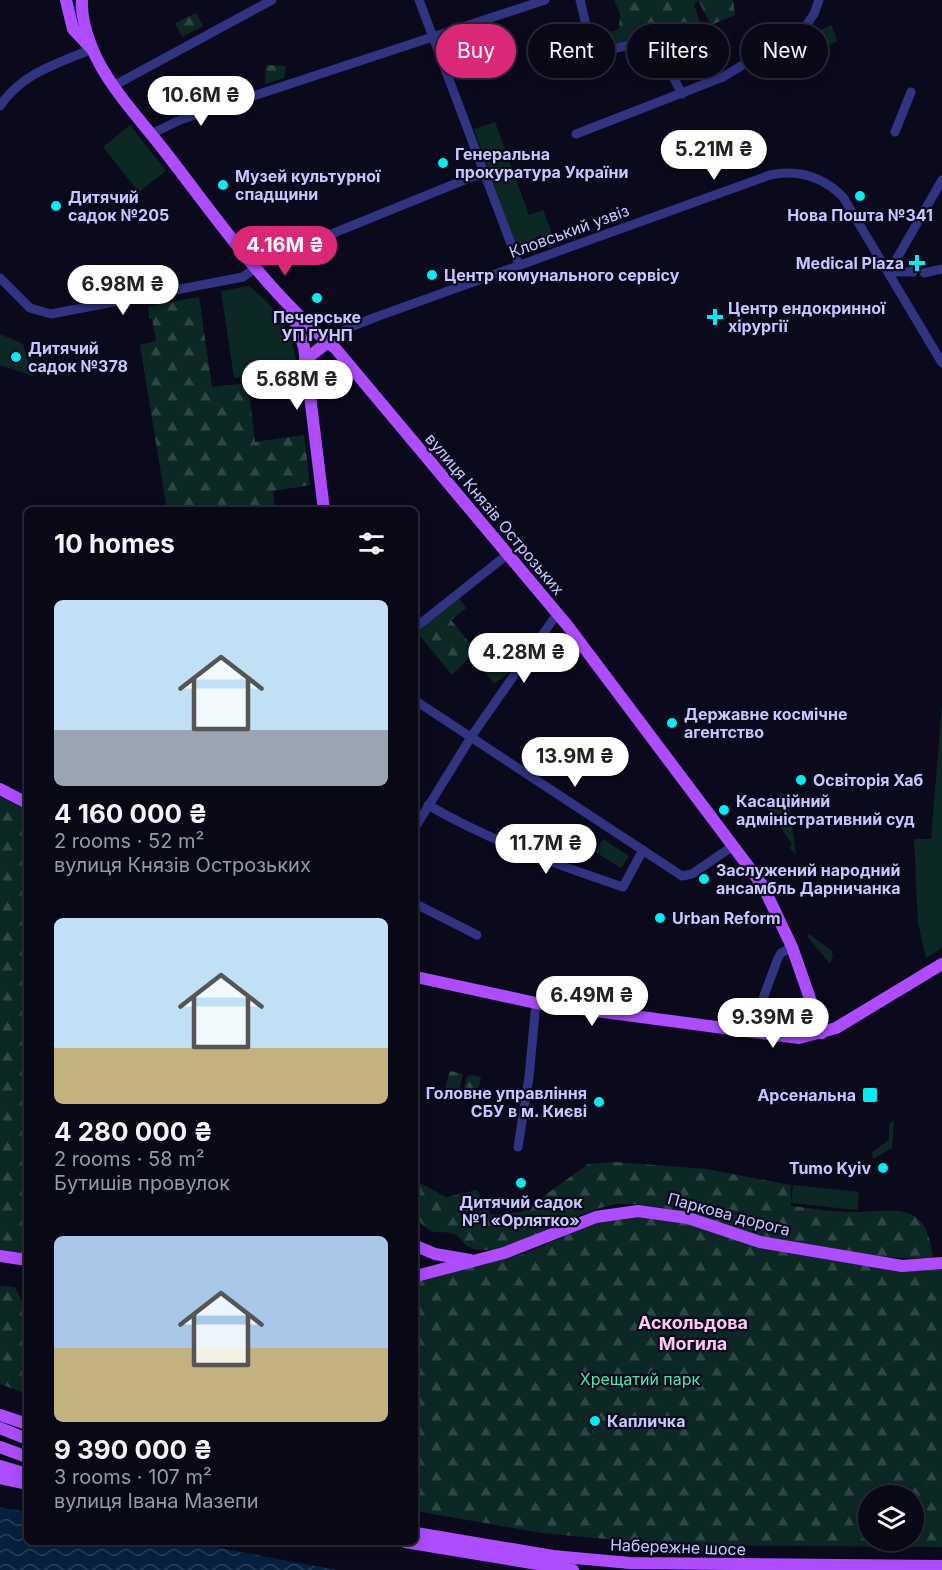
<!DOCTYPE html>
<html lang="en">
<head>
<meta charset="utf-8">
<style>
	body { margin:0; font-family:Inter,sans-serif; background:#161623; color:#f1f3f6; height:100vh; display:flex; flex-direction:column; font-size:22px; white-space:nowrap }
	* { box-sizing:border-box; margin:0 }
	p { font-size:20px; color:#989aa1 }
	.icon { flex:none; width:33px; height:33px; fill:none; stroke:currentColor; stroke-width:2; stroke-linecap:round; stroke-linejoin:round }
	.map { position:relative; flex:1; overflow:hidden }
	.side { position:absolute; left:24px; top:507px; width:394px; height:1038px; display:flex; flex-direction:column; background:#080816; border-radius:9px; box-shadow:0 3px 15px #0003,0 0 0 2px #292935 }
	.side>* { flex:none }
	.guide { position:absolute; left:436px; top:24px; width:416px; height:54px; display:flex; gap:12px }
	.tools { position:absolute; left:858px; top:1485px; display:grid; gap:12px }
	.tools a { display:grid; place-items:center; width:66px; height:66px; border-radius:50%; background:#080816; box-shadow:0 3px 15px #0003,0 0 0 2px #292935; font-size:30px }
	.price { position:absolute; translate:-50% -51px; padding:0 14px; border-radius:21px; background:#fff; color:#222; font-size:20px; line-height:39px; filter:drop-shadow(0 2px 3px #0008) }
	.price::after { content:''; position:absolute; left:50%; top:36px; width:18px; height:14px; margin-left:-9px; background:inherit; clip-path:polygon(0 0,100% 0,50% 100%) }
	.price.selected { background:#db2777; color:#fff }
	ul { padding:0; list-style:none }
	li { display:grid; align-content:center; gap:12px; height:318px; padding:0 30px }
	li span { display:grid; place-items:center; height:186px; border-radius:9px; color:#555 }
	li>.icon { margin-inline-start:auto }
	span .icon { width:108px; height:108px; fill:#fffc; stroke-width:1 }
	li b { font-size:26px }
	h2 { display:flex; justify-content:space-between; align-items:center; height:72px; padding:0 30px; font-size:26px }
	.chip { padding:0 21px; border-radius:27px; background:#080816; box-shadow:0 3px 15px #0003,0 0 0 2px #292935; font-size:21px; line-height:54px }
	.chip.selected { background:#db2777; color:#fff }
	.map>svg:first-child { display:block }
</style>
</head>
<body>
<div class="map">
<svg width="942" height="1570" viewBox="0 0 942 1570">
	<defs>
		<pattern id="forest-firs" width="22" height="20" patternUnits="userSpaceOnUse" patternTransform="scale(1.5)"><rect width="22" height="20" fill="#0c2824"/><path d="M5 1l3.5 6h-7zM16 11l3.5 6h-7z" fill="#2e4645"/></pattern>
		<pattern id="water-waves" width="16" height="10" patternUnits="userSpaceOnUse" patternTransform="scale(1.5)"><rect width="16" height="10" fill="#062040"/><path d="M0 5q4-4 8 0t8 0" fill="none" stroke="#293f5d"/></pattern>
	</defs>
	<rect width="100%" height="100%" fill="#0b0a1d"/>
	<g fill="#0c2824">
		<path d="M831,25L838,41L815,51L808,36Z"/>
		<path d="M495,122L529,215L543,210L556,243L519,255L474,129Z"/>
		<path d="M130,125L166,171L139,192L103,147Z"/>
		<path d="M249,286C277,308 293,332 297,367L234,378L221,291Z"/>
		<path d="M0,334L23,344L33,376L0,365Z"/>
		<path d="M500,662L509,673L494,684L486,673Z"/>
		<path d="M942,704V948L926,958L918,923L914,839H931Z"/>
		<path d="M781,793L788,797L796,854L789,847L792,844L765,805Z"/>
		<path d="M603,839L629,856L621,868L595,852Z"/>
		<path d="M809,934L831,950L833,957L830,964L807,936Z"/>
		<path d="M894,1120L892,1148L873,1159L872,1152L889,1140V1124Z"/>
		<path d="M793,1185L859,1192L857,1210L791,1203Z"/>
	</g>
	<g fill="url(#forest-firs)" fill-rule="evenodd">
		<path d="M614,0H733L735,15L711,25L698,0L694,5L700,22L693,29L695,41L668,56C637,16 632,59 599,42L597,36L619,29L620,13Z"/>
		<path d="M196,13L203,26L182,37L175,23Z"/>
		<path d="M266,65L286,66L284,78L265,84Z"/>
		<path d="M199,297L212,387L248,383L255,442L304,435L310,485L273,491L275,510H167L140,345L156,341L152,319H149L148,306Z"/>
		<path d="M459,598L466,608L451,620L472,646L471,656L452,675L416,631Z"/>
		<path d="M0,797L27,810V1254L0,1250Z"/>
		<path d="M450,1071L463,1074L459,1091L445,1088Z"/>
		<path d="M468,1075L481,1077L477,1095L463,1091Z"/>
		<path d="M615,1162L706,1169L791,1185V1206C811,1208 831,1212 852,1212C898,1212 926,1199 933,1258C891,1260 852,1253 811,1246C795,1244 778,1242 762,1238C714,1225 671,1202 620,1204C577,1206 505,1264 469,1247C464,1245 461,1238 456,1235C448,1231 442,1233 434,1232C428,1231 420,1222 416,1218V1181L446,1197L477,1190L491,1215L522,1212L588,1164Z"/>
		<path d="M636,1215L680,1221L760,1247L793,1254L900,1271L942,1269V1547L670,1545L542,1533L416,1511V1281L527,1253L599,1221ZM868,1496H914V1540H868Z"/>
		<path d="M0,1286L15,1287L27,1312V1394L0,1384Z"/>
	</g>
	<g fill="url(#water-waves)">
		<circle cx="332" cy="388" r="9"/>
		<path d="M0,1507L27,1512V1542H189L336,1570H0Z"/>
	</g>
	<g fill="none" stroke-linecap="round" stroke-linejoin="round">
		<g stroke="#303481" stroke-width="9">
			<path d="M419,0L519,265"/>
			<path d="M580,0C588,29 587,58 625,46C633,44 639,42 647,45C663,51 674,80 682,94"/>
			<path d="M115,85L272,0"/>
			<path d="M0,106C22,73 57,64 92,49"/>
			<path d="M895,132L911,92"/>
			<path d="M151,134L180,120L545,0"/>
			<path d="M576,134L723,77L805,27L814,14L819,0"/>
			<path d="M889,272L942,180"/>
			<path d="M889,272H913"/>
			<path d="M924,273L942,269"/>
			<path d="M0,278L30,308L51,314L243,277L265,261L484,172"/>
			<path d="M328,342L348,328L376,317L770,175C799,169 823,177 843,197L942,363"/>
			<path d="M416,627L508,554"/>
			<path d="M416,701L682,876L692,874L733,846"/>
			<path d="M428,805C490,841 555,864 623,887L643,850"/>
			<path d="M416,826L473,734L557,614"/>
			<path d="M416,904L477,935"/>
			<path d="M751,1031L778,958L781,953L792,947"/>
			<path d="M518,1147L529,1077L536,1003"/>
		</g>
		<g stroke="#ad4dff" stroke-width="12">
			<path d="M66,0L73,29L92,49"/>
			<path d="M82,0C81,16 86,33 92,48C107,85 139,118 163,149C216,217 267,293 335,348L567,625L763,886L792,947L822,1033"/>
			<path d="M292,311L304,347L324,510"/>
			<path d="M305,360L328,342"/>
			<path d="M0,789L27,803"/>
			<path d="M416,977L536,1003L799,1038L836,1028L942,964"/>
			<path d="M416,1246L435,1254L470,1260"/>
			<path d="M0,1256L27,1260"/>
			<path d="M416,1276L504,1253L596,1217L638,1211L688,1218L760,1242L902,1266L942,1263"/>
			<path d="M0,1415L27,1424"/>
			<path d="M0,1428L27,1439"/>
			<path d="M0,1447L27,1457"/>
			<path d="M0,1466L27,1474"/>
			<path d="M0,1478L27,1484"/>
			<path d="M416,1533L553,1556L630,1563L942,1566"/>
			<path d="M405,1542L573,1570"/>
		</g>
	</g>
	<g fill="#00edf1" stroke="#0b0a1d" stroke-width="2">
		<circle cx="443" cy="163" r="6"/>
		<circle cx="223" cy="185" r="6"/>
		<circle cx="860" cy="196" r="6"/>
		<circle cx="56" cy="206" r="6"/>
		<path d="M914 254h6v6h6v6h-6v6h-6v-6h-6v-6h6z"/>
		<circle cx="432" cy="275" r="6"/>
		<circle cx="317" cy="298" r="6"/>
		<path d="M712 308h6v6h6v6h-6v6h-6v-6h-6v-6h6z"/>
		<circle cx="16" cy="357" r="6"/>
		<circle cx="672" cy="723" r="6"/>
		<circle cx="801" cy="780" r="6"/>
		<circle cx="724" cy="810" r="6"/>
		<circle cx="704" cy="879" r="6"/>
		<circle cx="660" cy="918" r="6"/>
		<rect x="862" y="1087" width="16" height="16" rx="3"/>
		<circle cx="599" cy="1102" r="6"/>
		<circle cx="883" cy="1168" r="6"/>
		<circle cx="521" cy="1183" r="6"/>
		<circle cx="595" cy="1421" r="6"/>
	</g>
	<g text-anchor="middle" dominant-baseline="central" stroke-width="4.5" stroke-linejoin="round" paint-order="stroke">
		<g font-size="16" font-weight="bold" fill="#c8c6ff" stroke="#0b0a1d" text-anchor="start">
			<text x="455" y="154">Генеральна<tspan x="455" dy="18">прокуратура України</tspan></text>
			<text x="235" y="176">Музей культурної<tspan x="235" dy="18">спадщини</tspan></text>
			<text x="68" y="197">Дитячий<tspan x="68" dy="18">садок №205</tspan></text>
			<text x="860" y="215" text-anchor="middle">Нова Пошта №341</text>
			<text x="904" y="263" text-anchor="end">Medical Plaza</text>
			<text x="444" y="275">Центр комунального сервісу</text>
			<text x="728" y="308">Центр ендокринної<tspan x="728" dy="18">хірургії</tspan></text>
			<text x="317" y="317" text-anchor="middle">Печерське<tspan x="317" dy="18">УП ГУНП</tspan></text>
			<text x="28" y="348">Дитячий<tspan x="28" dy="18">садок №378</tspan></text>
			<text x="684" y="714">Державне космічне<tspan x="684" dy="18">агентство</tspan></text>
			<text x="813" y="780">Освіторія Хаб</text>
			<text x="736" y="801">Касаційний<tspan x="736" dy="18">адміністративний суд</tspan></text>
			<text x="716" y="870">Заслужений народний<tspan x="716" dy="18">ансамбль Дарничанка</tspan></text>
			<text x="672" y="918">Urban Reform</text>
			<text x="587" y="1093" text-anchor="end">Головне управління<tspan x="587" dy="18">СБУ в м. Києві</tspan></text>
			<text x="856" y="1095" text-anchor="end">Арсенальна</text>
			<text x="871" y="1168" text-anchor="end">Tumo Kyiv</text>
			<text x="521" y="1202" text-anchor="middle">Дитячий садок<tspan x="521" dy="18">№1 «Орлятко»</tspan></text>
			<text x="607" y="1421">Капличка</text>
		</g>
		<g font-size="16" fill="#c8c6ff" stroke="#0b0a1d">
			<text transform="translate(569 231) rotate(-20)">Кловський узвіз</text>
			<text transform="translate(495 514) rotate(50)">вулиця Князів Острозьких</text>
			<text transform="translate(729 1214) rotate(15)">Паркова дорога</text>
			<text transform="translate(678 1547) rotate(2)">Набережне шосе</text>
		</g>
		<g font-size="16" fill="#47e9b3" stroke="#0b0a1d">
			<text x="640" y="1379">Хрещатий парк</text>
		</g>
		<g font-size="18" font-weight="bold" fill="#ffc8f0" stroke="#0b0a1d">
			<text x="693" y="1322">Аскольдова<tspan x="693" dy="21">Могила</tspan></text>
		</g>
	</g>
</svg>
<div class="tools">
<a><svg class="icon" aria-label="layers" viewBox="0 0 24 24"><path d="M12 4l9 5-9 5-9-5zM3 14l9 5 9-5"/></svg></a>
</div>
<b class="price" style="left:201px;top:127px">10.6M ₴</b>
<b class="price" style="left:714px;top:181px">5.21M ₴</b>
<b class="price selected" style="left:285px;top:277px">4.16M ₴</b>
<b class="price" style="left:123px;top:316px">6.98M ₴</b>
<b class="price" style="left:297px;top:411px">5.68M ₴</b>
<b class="price" style="left:524px;top:684px">4.28M ₴</b>
<b class="price" style="left:575px;top:788px">13.9M ₴</b>
<b class="price" style="left:546px;top:875px">11.7M ₴</b>
<b class="price" style="left:592px;top:1027px">6.49M ₴</b>
<b class="price" style="left:773px;top:1049px">9.39M ₴</b>
<div class="guide">
<a class="chip selected">Buy</a>
<a class="chip">Rent</a>
<a class="chip">Filters</a>
<a class="chip">New</a>
</div>
<section class="side">
<h2>10 homes<svg class="icon" aria-label="filters" viewBox="0 0 24 24"><path d="M4 7h16M4 17h16"/><circle cx="9" cy="7" r="2"/><circle cx="15" cy="17" r="2"/></svg></h2>
<ul>
<li><span style="background:linear-gradient(#bfe0f5 70%,#9aa5b1 0)"><svg class="icon" aria-label="home" viewBox="0 0 24 24"><path d="M3 11l9-7 9 7M6 9v11h12V9"/></svg></span><div><b>4 160 000 ₴</b><p>2 rooms · 52 m²</p><p>вулиця Князів Острозьких</p></div></li>
<li><span style="background:linear-gradient(#bfe0f5 70%,#c2b280 0)"><svg class="icon" aria-label="home" viewBox="0 0 24 24"><path d="M3 11l9-7 9 7M6 9v11h12V9"/></svg></span><div><b>4 280 000 ₴</b><p>2 rooms · 58 m²</p><p>Бутишів провулок</p></div></li>
<li><span style="background:linear-gradient(#a9c7e8 60%,#c2b280 0)"><svg class="icon" aria-label="home" viewBox="0 0 24 24"><path d="M3 11l9-7 9 7M6 9v11h12V9"/></svg></span><div><b>9 390 000 ₴</b><p>3 rooms · 107 m²</p><p>вулиця Івана Мазепи</p></div></li>
</ul>
</section>
</div>
</body>
</html>
